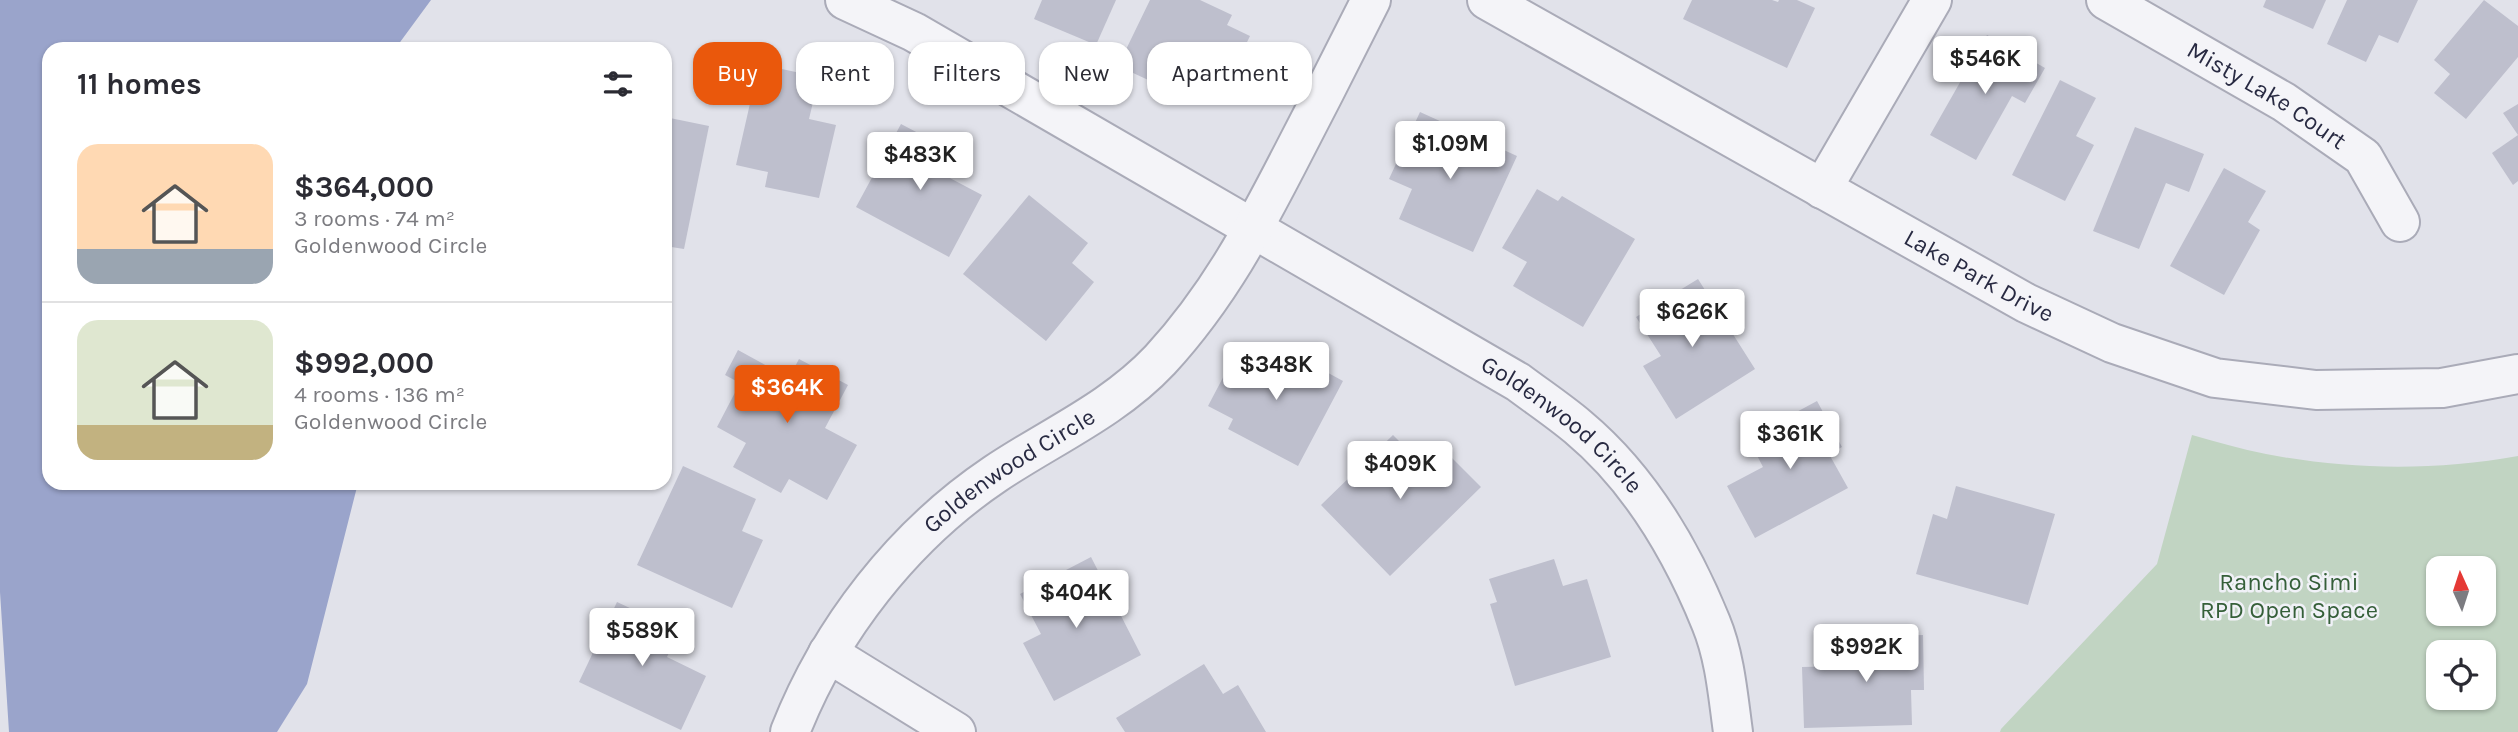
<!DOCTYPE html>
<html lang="en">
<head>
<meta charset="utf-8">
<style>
	body { margin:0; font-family:Karla,sans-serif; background:#f2f2f3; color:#2b2b33; height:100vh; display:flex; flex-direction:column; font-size:26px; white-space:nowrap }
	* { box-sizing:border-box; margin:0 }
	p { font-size:23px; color:#7c7c81 }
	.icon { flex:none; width:38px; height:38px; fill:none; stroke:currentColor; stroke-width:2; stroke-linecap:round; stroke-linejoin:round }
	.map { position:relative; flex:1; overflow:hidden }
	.side { position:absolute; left:42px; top:42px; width:630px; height:448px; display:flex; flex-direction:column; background:#fff; border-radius:21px; box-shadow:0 2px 5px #0004 }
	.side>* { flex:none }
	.guide { position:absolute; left:693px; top:42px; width:665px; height:63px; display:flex; gap:14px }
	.needle { width:46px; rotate:357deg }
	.buttons { position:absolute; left:2426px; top:556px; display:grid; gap:14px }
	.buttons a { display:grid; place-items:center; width:70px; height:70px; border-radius:14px; background:#fff; box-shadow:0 2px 5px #0004; font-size:35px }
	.price { position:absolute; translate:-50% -60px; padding:0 16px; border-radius:7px; background:#fff; color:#222; font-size:23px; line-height:46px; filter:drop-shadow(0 2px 4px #0008) }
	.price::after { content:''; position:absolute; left:50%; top:42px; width:21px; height:16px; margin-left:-10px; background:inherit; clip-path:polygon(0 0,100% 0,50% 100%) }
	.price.selected { background:#ea580c; color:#fff }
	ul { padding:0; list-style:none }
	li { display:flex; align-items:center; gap:21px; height:175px; padding:0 35px }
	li+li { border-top:2px solid #e1e1e2 }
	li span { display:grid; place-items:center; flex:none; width:196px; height:140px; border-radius:21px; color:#555 }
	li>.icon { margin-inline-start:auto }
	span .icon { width:84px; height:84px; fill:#fffc; stroke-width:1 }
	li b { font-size:30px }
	h2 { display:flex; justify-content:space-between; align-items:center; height:84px; padding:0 35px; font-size:30px }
	.pill { padding:0 24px; border-radius:21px; background:#fff; box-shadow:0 2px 5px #0004; font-size:24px; line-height:63px }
	.pill.selected { background:#ea580c; color:#fff }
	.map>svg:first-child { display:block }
</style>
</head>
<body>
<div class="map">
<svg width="2518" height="732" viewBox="0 0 2518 732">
	<rect width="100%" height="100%" fill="#e1e2ea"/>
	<path fill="#c1d4c2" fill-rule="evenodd" d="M2192,435C2217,442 2241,449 2266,454C2348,470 2435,471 2518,456V732H2000L2001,729L2157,564ZM2438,569H2483V614H2438ZM2438,653H2483V698H2438Z"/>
	<path fill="#9aa4cb" d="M0,0H431L395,49H49V483H358L307,684L277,732H9L0,592Z"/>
	<g fill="#bebfcd">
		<path d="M1042,0H1116L1096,45L1034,19Z"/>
		<path d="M1150,0H1200L1232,15L1227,25L1250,36L1222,93L1181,74L1172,91L1118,66Z"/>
		<path d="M1692,0H1772L1778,2L1779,0H1797L1815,8L1787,68L1683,19Z"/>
		<path d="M2266,0H2326L2313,29L2263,7Z"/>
		<path d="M2347,0H2418L2398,43L2379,35L2366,62L2327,44Z"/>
		<path d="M2484,0L2518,26V57L2466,119L2434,93L2450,74L2434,60Z"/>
		<path d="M1987,35L2045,68L2025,103L2012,96L1976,160L1930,135Z"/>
		<path d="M759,64L819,77L809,119L836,125L819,198L765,187L768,172L736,165Z"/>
		<path d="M2060,80L2096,98L2076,136L2094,145L2065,201L2012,175Z"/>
		<path d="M2518,104V181L2513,185L2492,153L2518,135L2503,113Z"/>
		<path d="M1420,112L1517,156L1473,252L1399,219L1412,189L1389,179Z"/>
		<path d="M665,117L709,126L684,249L665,246Z"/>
		<path d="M901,124L958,154L946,176L982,195L949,257L856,207Z"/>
		<path d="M2135,127L2204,154L2189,192L2166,183L2139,249L2093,231Z"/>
		<path d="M2224,168L2266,191L2248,222L2260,230L2224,295L2170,266Z"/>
		<path d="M1537,189L1558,201L1562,196L1635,239L1583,327L1513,286L1527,262L1502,248Z"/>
		<path d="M1029,195L1088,243L1072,263L1094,282L1046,341L963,274Z"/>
		<path d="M1698,279L1755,369L1676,419L1643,366L1661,356L1636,317Z"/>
		<path d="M1238,349L1274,368L1284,349L1343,381L1298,466L1228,429L1233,419L1208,406Z"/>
		<path d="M738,350L789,378L799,359L848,385L825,428L857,445L827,500L789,479L781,493L733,467L746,443L717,427L740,383L725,375Z"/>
		<path d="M1817,401L1842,447L1829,454L1848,488L1755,538L1727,486L1763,467L1748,438Z"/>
		<path d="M1393,435L1417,459L1435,441L1481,487L1390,576L1321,505Z"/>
		<path d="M683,466L756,499L742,531L763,540L732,608L637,565Z"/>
		<path d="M1956,486L2055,514L2028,605L1916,574L1933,514L1947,519Z"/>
		<path d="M1091,557L1141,655L1054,701L1023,643L1041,634L1020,594Z"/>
		<path d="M1554,559L1563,586L1587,579L1611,657L1515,686L1490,604L1497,602L1489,579Z"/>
		<path d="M617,602L679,631L667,657L706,676L681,730L579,682Z"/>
		<path d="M1923,635L1924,690H1911L1912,725L1804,728L1802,667L1844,666L1843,637Z"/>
		<path d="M1204,664L1223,694L1238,685L1266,732H1125L1116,718Z"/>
	</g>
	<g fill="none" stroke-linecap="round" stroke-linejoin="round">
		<defs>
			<g id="minor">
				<path id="s1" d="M845,0L914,32L1518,382C1538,397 1559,411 1578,427C1639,478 1681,549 1711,623C1725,657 1728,696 1733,732"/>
				<path id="s2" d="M1487,0L2026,303L2112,343L2215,378L2316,390L2442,388L2518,374"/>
				<path id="s3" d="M2106,0L2284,102L2363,157L2400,222"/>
				<path d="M1822,189L1932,0"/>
				<path d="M828,653L956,732"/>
				<path id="s4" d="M790,732C830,630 903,536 995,474C1050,437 1113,410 1160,360C1219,296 1255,227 1294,151C1320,101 1346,50 1371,0"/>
			</g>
		</defs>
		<use href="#minor" stroke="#aaabb8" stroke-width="42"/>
		<use href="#minor" stroke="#f4f4f8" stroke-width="38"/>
	</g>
	<g text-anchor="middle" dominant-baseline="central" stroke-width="5" stroke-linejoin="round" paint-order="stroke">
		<g font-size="24" fill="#282a42" stroke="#f0f1f7">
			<text stroke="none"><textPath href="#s3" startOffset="187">Misty Lake Court</textPath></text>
			<text stroke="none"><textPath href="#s2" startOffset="564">Lake Park Drive</textPath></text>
			<text stroke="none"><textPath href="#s1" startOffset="835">Goldenwood Circle</textPath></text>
			<text stroke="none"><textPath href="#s4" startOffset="348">Goldenwood Circle</textPath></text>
		</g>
		<g font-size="24" fill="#355f39" stroke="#f0f1f7">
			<text x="2289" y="582">Rancho Simi<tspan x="2289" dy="28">RPD Open Space</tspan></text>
		</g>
	</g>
</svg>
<div class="buttons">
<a><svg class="needle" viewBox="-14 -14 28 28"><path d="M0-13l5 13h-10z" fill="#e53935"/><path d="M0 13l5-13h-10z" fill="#7c7c81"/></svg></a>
<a><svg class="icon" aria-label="locate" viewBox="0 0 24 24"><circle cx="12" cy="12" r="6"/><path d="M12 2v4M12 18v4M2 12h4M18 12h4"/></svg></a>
</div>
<b class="price" style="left:1985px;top:96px">$546K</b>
<b class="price" style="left:1450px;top:181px">$1.09M</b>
<b class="price" style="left:920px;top:192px">$483K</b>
<b class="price" style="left:1692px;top:349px">$626K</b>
<b class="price" style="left:1276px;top:402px">$348K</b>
<b class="price selected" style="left:787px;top:425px">$364K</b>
<b class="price" style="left:1790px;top:471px">$361K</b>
<b class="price" style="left:1400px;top:501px">$409K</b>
<b class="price" style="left:1076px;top:630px">$404K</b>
<b class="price" style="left:642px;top:668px">$589K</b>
<b class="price" style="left:1866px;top:684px">$992K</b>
<div class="guide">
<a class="pill selected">Buy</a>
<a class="pill">Rent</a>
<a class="pill">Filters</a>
<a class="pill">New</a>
<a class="pill">Apartment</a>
</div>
<section class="side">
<h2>11 homes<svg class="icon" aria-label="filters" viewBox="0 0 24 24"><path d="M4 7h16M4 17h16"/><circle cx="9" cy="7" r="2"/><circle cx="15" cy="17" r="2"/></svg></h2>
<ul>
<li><span style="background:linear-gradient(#ffd9b3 75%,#9aa5b1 0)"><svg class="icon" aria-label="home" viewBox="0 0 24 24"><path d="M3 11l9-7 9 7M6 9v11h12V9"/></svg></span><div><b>$364,000</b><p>3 rooms · 74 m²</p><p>Goldenwood Circle</p></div></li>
<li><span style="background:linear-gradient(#dfe7d0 75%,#c2b280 0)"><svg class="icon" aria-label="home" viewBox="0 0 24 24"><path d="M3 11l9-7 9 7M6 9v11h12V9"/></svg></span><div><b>$992,000</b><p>4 rooms · 136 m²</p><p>Goldenwood Circle</p></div></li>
</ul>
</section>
</div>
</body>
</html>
